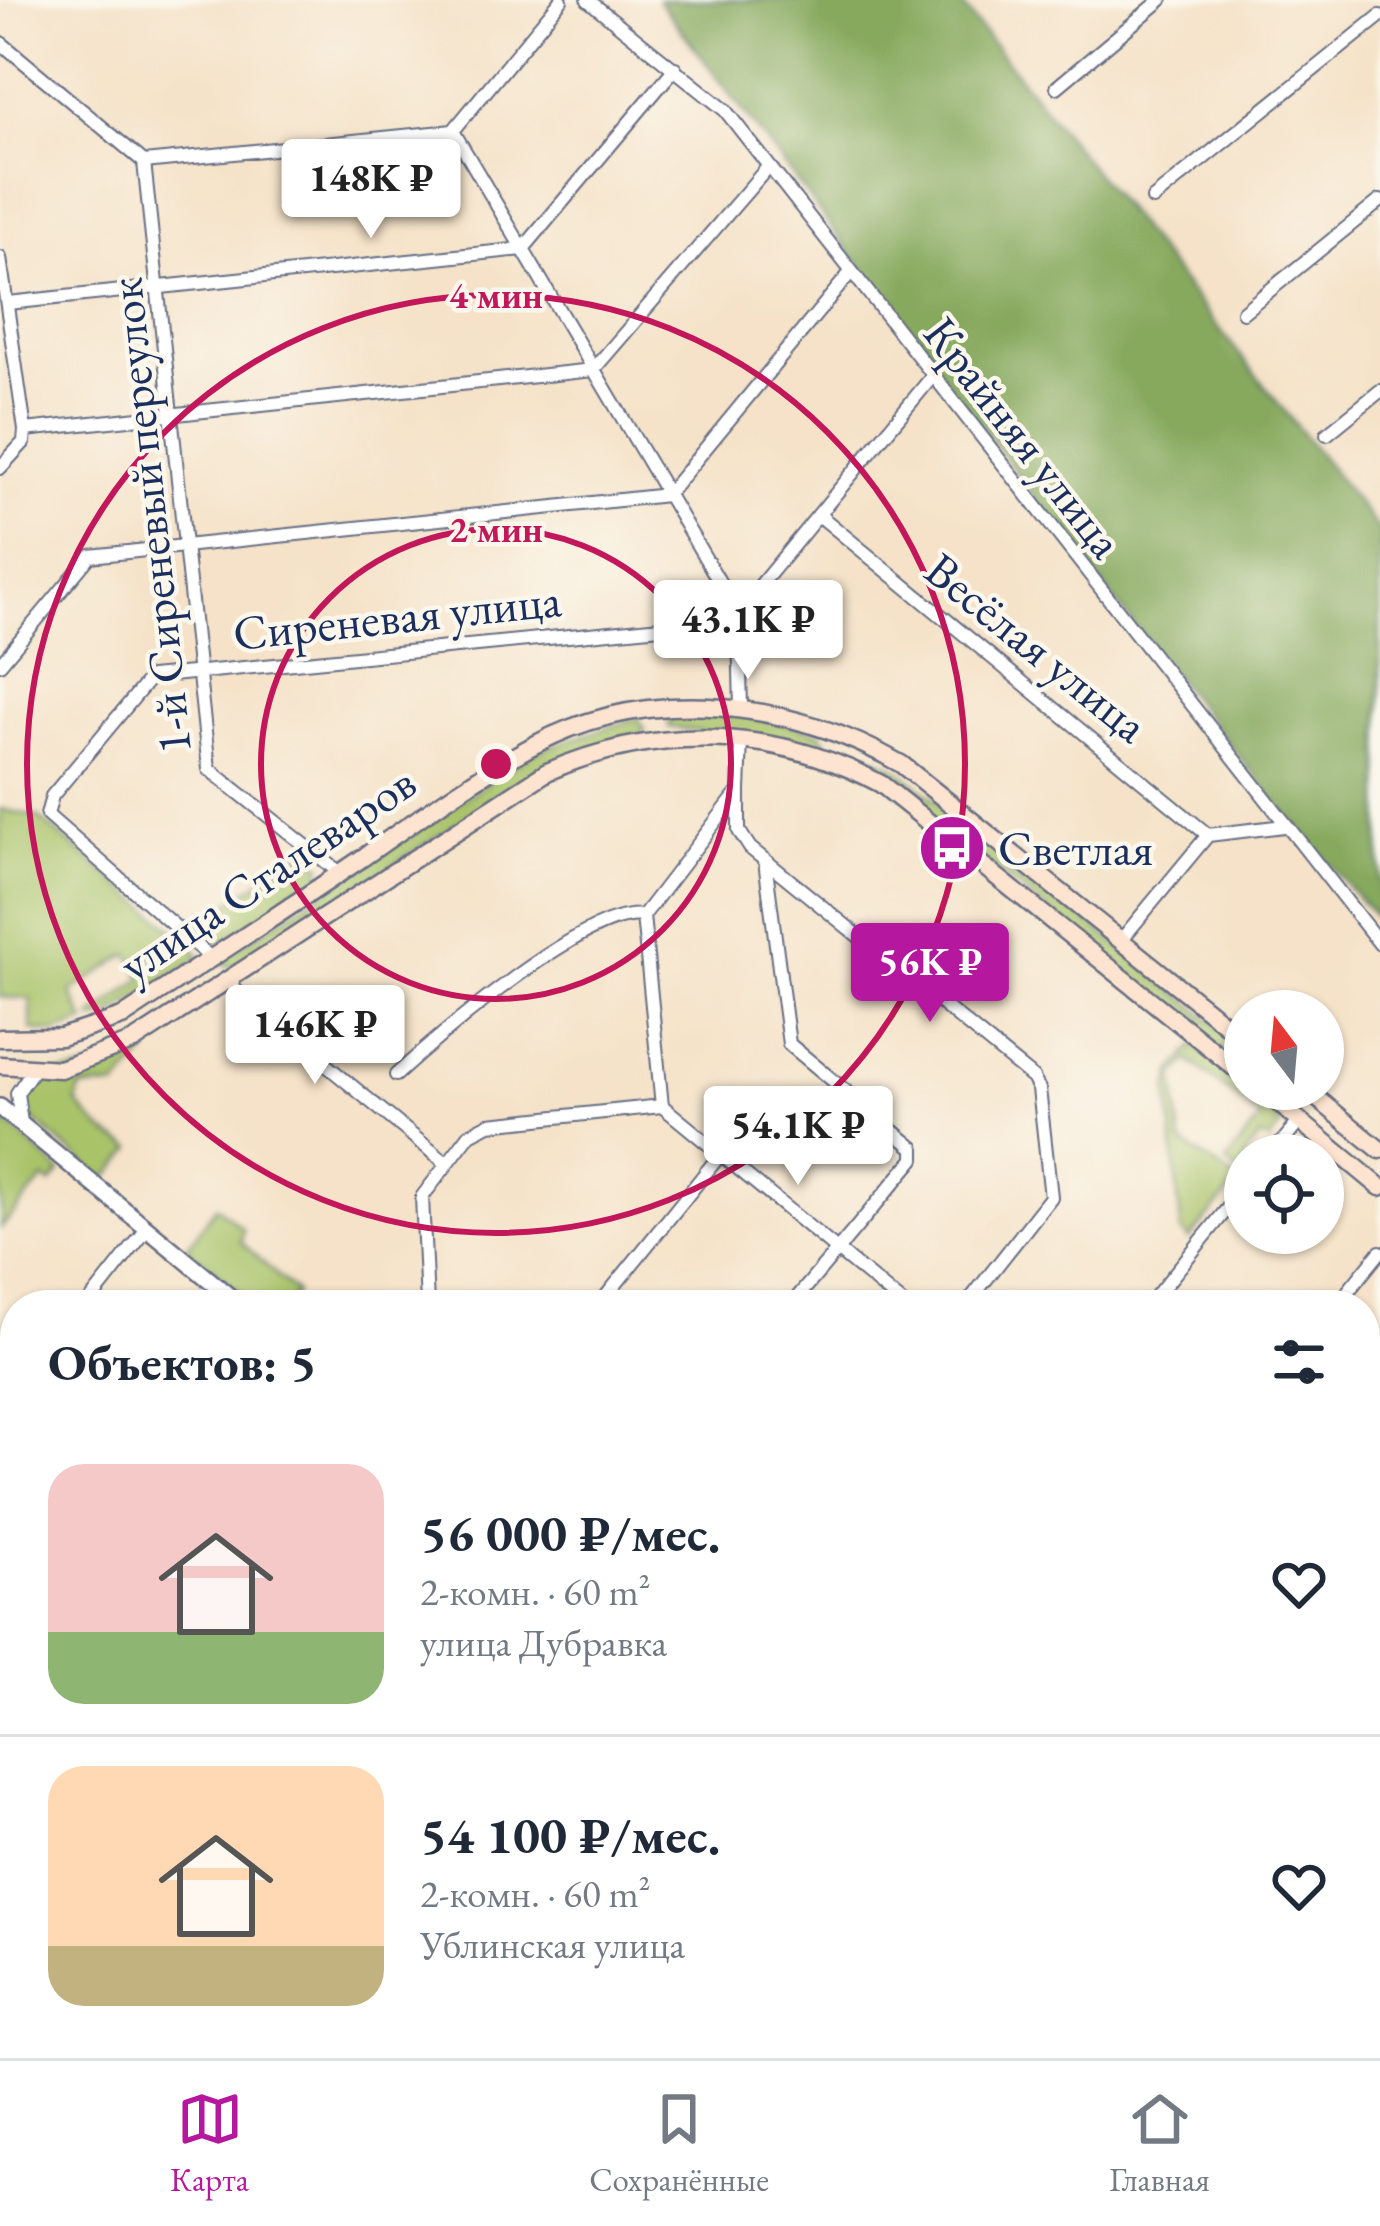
<!DOCTYPE html>
<html lang="ru">
<head>
<meta charset="utf-8">
<style>
	body { margin:0; font-family:"EB Garamond",serif; background:#f6f6f7; color:#1f2937; height:100vh; display:flex; flex-direction:column; font-size:45px; white-space:nowrap }
	* { box-sizing:border-box; margin:0 }
	p { font-size:39px; color:#747a83 }
	.icon { flex:none; width:66px; height:66px; fill:none; stroke:currentColor; stroke-width:2; stroke-linecap:round; stroke-linejoin:round }
	.map { position:relative; flex:1; overflow:hidden }
	.drawer { position:absolute; left:0px; top:1290px; width:1380px; height:768px; display:flex; flex-direction:column; background:#fff; border-radius:48px 48px 0 0; box-shadow:0 3px 9px #0004 }
	.drawer>* { flex:none }
	.needle { width:78px; rotate:344deg }
	.buttons { position:absolute; left:1224px; top:990px; display:grid; gap:24px }
	.buttons a { display:grid; place-items:center; width:120px; height:120px; border-radius:50%; background:#fff; box-shadow:0 3px 9px #0004; font-size:60px }
	.price { position:absolute; translate:-50% -102px; padding:0 27px; border-radius:12px; background:#fff; color:#222; font-size:39px; line-height:78px; filter:drop-shadow(0 3px 6px #0008) }
	.price::after { content:''; position:absolute; left:50%; top:72px; width:36px; height:27px; margin-left:-18px; background:inherit; clip-path:polygon(0 0,100% 0,50% 100%) }
	.price.selected { background:#b5179e; color:#fff }
	ul { padding:0; list-style:none }
	li { display:flex; align-items:center; gap:36px; height:300px; padding:0 48px }
	li+li { border-top:3px solid #e0e1e3 }
	li span { display:grid; place-items:center; flex:none; width:336px; height:240px; border-radius:36px; color:#555 }
	li>.icon { margin-inline-start:auto }
	span .icon { width:144px; height:144px; fill:#fffc; stroke-width:1 }
	li b { font-size:51px }
	h2 { display:flex; justify-content:space-between; align-items:center; height:144px; padding:0 48px; font-size:51px }
	.menu { display:flex; justify-content:space-around; align-items:center; height:168px; border-top:3px solid #e0e1e3; background:#fff; font-size:33px; color:#747a83 }
	.menu a { display:grid; justify-items:center; gap:6px }
	.menu .selected { color:#b5179e }
	.map>svg:first-child { display:block }
</style>
</head>
<body>
<div class="map">
<svg width="1380" height="2058" viewBox="0 0 1380 2058">
	<rect width="100%" height="100%" fill="#fbf7ec"/>
	<filter id="ink" filterUnits="userSpaceOnUse"><feTurbulence type="fractalNoise" baseFrequency=".00833" numOctaves="2"/><feDisplacementMap in="SourceGraphic" scale="24" xChannelSelector="R" yChannelSelector="G"/><feConvolveMatrix kernelMatrix="1 2 1 2 8 2 1 2 1" color-interpolation-filters="sRGB"/></filter>
	<filter id="wash" filterUnits="userSpaceOnUse"><feTurbulence type="fractalNoise" baseFrequency=".004" numOctaves="4" result="noise"/><feDisplacementMap in="SourceGraphic" scale="48" xChannelSelector="R" yChannelSelector="G"/><feGaussianBlur stdDeviation="2.7" result="paint"/><feColorMatrix in="noise" values="0 0 0 0 0 0 0 0 0 0 0 0 0 0 0 0 0 1.4 0 .05"/><feComposite in="paint" operator="in"/></filter>
	<g filter="url(#wash)">
		<rect width="100%" height="100%" fill="#f5e2c8"/>
		<g fill="#a9c369" stroke="#627964" stroke-width="3">
			<path d="M676,713L746,715L820,732L826,742L814,749L669,727V717Z"/>
			<path d="M637,718L645,730L636,735L549,764L235,968L222,963L225,956L536,751Z"/>
			<path d="M853,748L892,765L1245,1047V1068L885,781L848,756Z"/>
			<path d="M0,809L38,817L179,934L137,966L128,954L71,992L85,1022L54,1033L31,1030V999L0,997Z"/>
			<path d="M306,851L322,865L320,878L210,950L182,928L191,920L197,924Z"/>
			<path d="M187,941L199,955L196,960L112,1015L93,1020L92,1016L142,979L139,973Z"/>
			<path d="M1195,1045L1274,1108L1281,1124L1270,1141L1260,1137L1245,1155L1243,1176L1226,1162L1261,1118L1189,1060L1174,1077L1181,1142L1233,1177L1235,1186L1189,1239L1181,1231L1168,1089L1174,1070Z"/>
			<path d="M134,1049L147,1053L117,1087L80,1088L77,1102C93,1125 109,1137 133,1148L110,1175L101,1177L32,1119L21,1100L35,1078L90,1069Z"/>
			<path d="M0,1117L61,1172L51,1184L44,1179L1,1228Z"/>
			<path d="M216,1206L243,1229L241,1242L296,1293L286,1305H255L187,1248Z"/>
		</g>
		<g fill="#86a95d" stroke="#506c5e" stroke-width="3">
			<path d="M658,0H958L1380,531V923C1122,630 897,308 658,0Z"/>
			<path d="M1365,1442L1380,1468V1998L1365,1987Z"/>
			<path d="M0,1745H15V2043H526L498,2058H0Z"/>
			<path d="M629,2043H812L852,2058H606Z"/>
		</g>
	</g>
	<g filter="url(#ink)">
		<g fill="none" stroke-linecap="round" stroke-linejoin="round">
			<defs>
				<g id="minor">
					<path d="M588,0L725,110L1380,944"/>
					<path d="M0,42L144,162L453,131L561,0"/>
					<path d="M1057,87L1161,0"/>
					<path d="M453,131L730,600L739,630L741,708"/>
					<path d="M144,162L209,769L340,873"/>
					<path d="M1153,199L1380,16"/>
					<path d="M0,258L25,430"/>
					<path d="M8,303L523,249L675,68"/>
					<path d="M1243,312L1380,201"/>
					<path d="M1327,434L1380,391"/>
					<path d="M0,468L24,442L25,430L593,370L768,167"/>
					<path d="M819,515L1208,835"/>
					<path d="M0,664L90,556L667,495L851,272"/>
					<path d="M741,739L739,791L643,916L662,1106L904,1305"/>
					<path d="M739,793V831L750,848L1033,1078L1039,1089L1051,1197L966,1305"/>
					<path d="M765,861L789,1044L914,1148V1159L791,1305"/>
					<path d="M1122,939L1208,835L1284,826"/>
					<path d="M211,958L47,815L52,796L151,677L722,621L736,615L931,378"/>
					<path d="M228,978L237,992L446,1163"/>
					<path d="M396,1075C439,1036 589,906 643,916"/>
					<path d="M21,1123L17,1093L33,1070"/>
					<path d="M1271,1155L1300,1121"/>
					<path d="M87,1305L147,1229"/>
					<path d="M427,1305L422,1197L470,1134L489,1124L662,1106"/>
					<path d="M599,1305L720,1155"/>
					<path d="M1149,1305L1245,1187"/>
					<path d="M1337,1305L1380,1252"/>
					<path d="M0,1357L15,1356"/>
					<path d="M1365,1362L1380,1374"/>
					<path d="M0,1480L15,1481"/>
					<path d="M0,1608L15,1609"/>
					<path d="M0,1730L15,1731"/>
					<path d="M1266,2058L1272,2043"/>
				</g>
				<g id="tertiary">
					<path d="M0,1107L240,1305"/>
					<path d="M583,2058L608,2043"/>
				</g>
				<g id="secondary">
					<path d="M0,1038L61,1037L122,1017C200,965 280,914 358,861C415,821 473,778 534,745C649,683 792,701 901,764L1245,1040"/>
					<path d="M0,1065L60,1069L134,1041L547,772C656,724 775,727 881,784L1245,1076"/>
					<path d="M1261,1089L1380,1187"/>
					<path d="M1306,1089L1380,1150"/>
				</g>
			</defs>
			<use href="#minor" stroke="#676e83" stroke-width="16"/>
			<use href="#tertiary" stroke="#676e83" stroke-width="20"/>
			<use href="#secondary" stroke="#676e83" stroke-width="21"/>
			<use href="#minor" stroke="#fff" stroke-width="12"/>
			<use href="#tertiary" stroke="#fff" stroke-width="15"/>
			<use href="#secondary" stroke="#fde4d0" stroke-width="16"/>
		</g>
	</g>
	<g fill="none" stroke="#c2185b" stroke-width="6">
		<circle cx="496" cy="764" r="235"/>
		<circle cx="496" cy="764" r="469"/>
	</g>
	<defs>
		<symbol id="bus-disc" viewBox="-11 -11 22 22"><circle r="9.5" fill="#b5179e" stroke="#fbf7ec"/><path d="M-5-6H5V4H4V6H2V4H-2V6H-4V4H-5ZM-3.5-4V0h7V-4ZM-3.5 1.2v1.5H-2V1.2ZM2 1.2v1.5H3.5V1.2Z" fill="#fff"/></symbol>
	</defs>
	<g fill-rule="evenodd">
		<use href="#bus-disc" x="914" y="810" width="76" height="76"/>
	</g>
	<g text-anchor="middle" dominant-baseline="central" stroke-width="9" stroke-linejoin="round" paint-order="stroke">
		<g font-size="48" fill="#1b2f5e" stroke="#fbf7ec">
			<text transform="translate(1024 437) rotate(52)">Крайняя улица</text>
			<text transform="translate(149 516) rotate(-96)">1-й Сиреневый переулок</text>
			<text transform="translate(397 616) rotate(-6)">Сиреневая улица</text>
			<text transform="translate(1037 647) rotate(39)">Весёлая улица</text>
			<text transform="translate(267 873) rotate(-34)">улица Сталеваров</text>
		</g>
		<g font-size="48" fill="#1b2f5e" stroke="#fbf7ec" text-anchor="start">
			<text x="998" y="848">Светлая</text>
		</g>
	</g>
	<circle cx="496" cy="764" r="18" fill="#c2185b" stroke="#fbf7ec" stroke-width="6"/>
	<g font-size="36" text-anchor="middle" font-weight="bold" fill="#c2185b" stroke="#fbf7ec" stroke-width="9" stroke-linejoin="round" paint-order="stroke">
		<text x="496" y="308">4 мин</text>
		<text x="496" y="542">2 мин</text>
	</g>
</svg>
<div class="buttons">
<a><svg class="needle" viewBox="-14 -14 28 28"><path d="M0-13l5 13h-10z" fill="#e53935"/><path d="M0 13l5-13h-10z" fill="#747a83"/></svg></a>
<a><svg class="icon" aria-label="locate" viewBox="0 0 24 24"><circle cx="12" cy="12" r="6"/><path d="M12 2v4M12 18v4M2 12h4M18 12h4"/></svg></a>
</div>
<b class="price" style="left:371px;top:241px">148K ₽</b>
<b class="price" style="left:748px;top:682px">43.1K ₽</b>
<b class="price selected" style="left:930px;top:1025px">56K ₽</b>
<b class="price" style="left:315px;top:1087px">146K ₽</b>
<b class="price" style="left:798px;top:1188px">54.1K ₽</b>
<section class="drawer">
<h2>Объектов: 5<svg class="icon" aria-label="filters" viewBox="0 0 24 24"><path d="M4 7h16M4 17h16"/><circle cx="9" cy="7" r="2"/><circle cx="15" cy="17" r="2"/></svg></h2>
<ul>
<li><span style="background:linear-gradient(#f6c9c9 70%,#8fb573 0)"><svg class="icon" aria-label="home" viewBox="0 0 24 24"><path d="M3 11l9-7 9 7M6 9v11h12V9"/></svg></span><div><b>56 000 ₽/мес.</b><p>2-комн. · 60 m²</p><p>улица Дубравка</p></div><svg class="icon" aria-label="heart" viewBox="0 0 24 24"><path d="M12 20l-8-8c-3-5 5-10 8-4 3-6 11-1 8 4z"/></svg></li>
<li><span style="background:linear-gradient(#ffd9b3 75%,#c2b280 0)"><svg class="icon" aria-label="home" viewBox="0 0 24 24"><path d="M3 11l9-7 9 7M6 9v11h12V9"/></svg></span><div><b>54 100 ₽/мес.</b><p>2-комн. · 60 m²</p><p>Ублинская улица</p></div><svg class="icon" aria-label="heart" viewBox="0 0 24 24"><path d="M12 20l-8-8c-3-5 5-10 8-4 3-6 11-1 8 4z"/></svg></li>
</ul>
</section>
</div>
<nav class="menu">
<a class="selected"><svg class="icon" aria-label="map" viewBox="0 0 24 24"><path d="M3 6l6-2 6 2 6-2v14l-6 2-6-2-6 2zM9 4v14M15 6v14"/></svg>Карта</a>
<a><svg class="icon" aria-label="saved" viewBox="0 0 24 24"><path d="M7 4h10v16l-5-4-5 4z"/></svg>Сохранённые</a>
<a><svg class="icon" aria-label="home" viewBox="0 0 24 24"><path d="M3 11l9-7 9 7M6 9v11h12V9"/></svg>Главная</a>
</nav>
</body>
</html>
